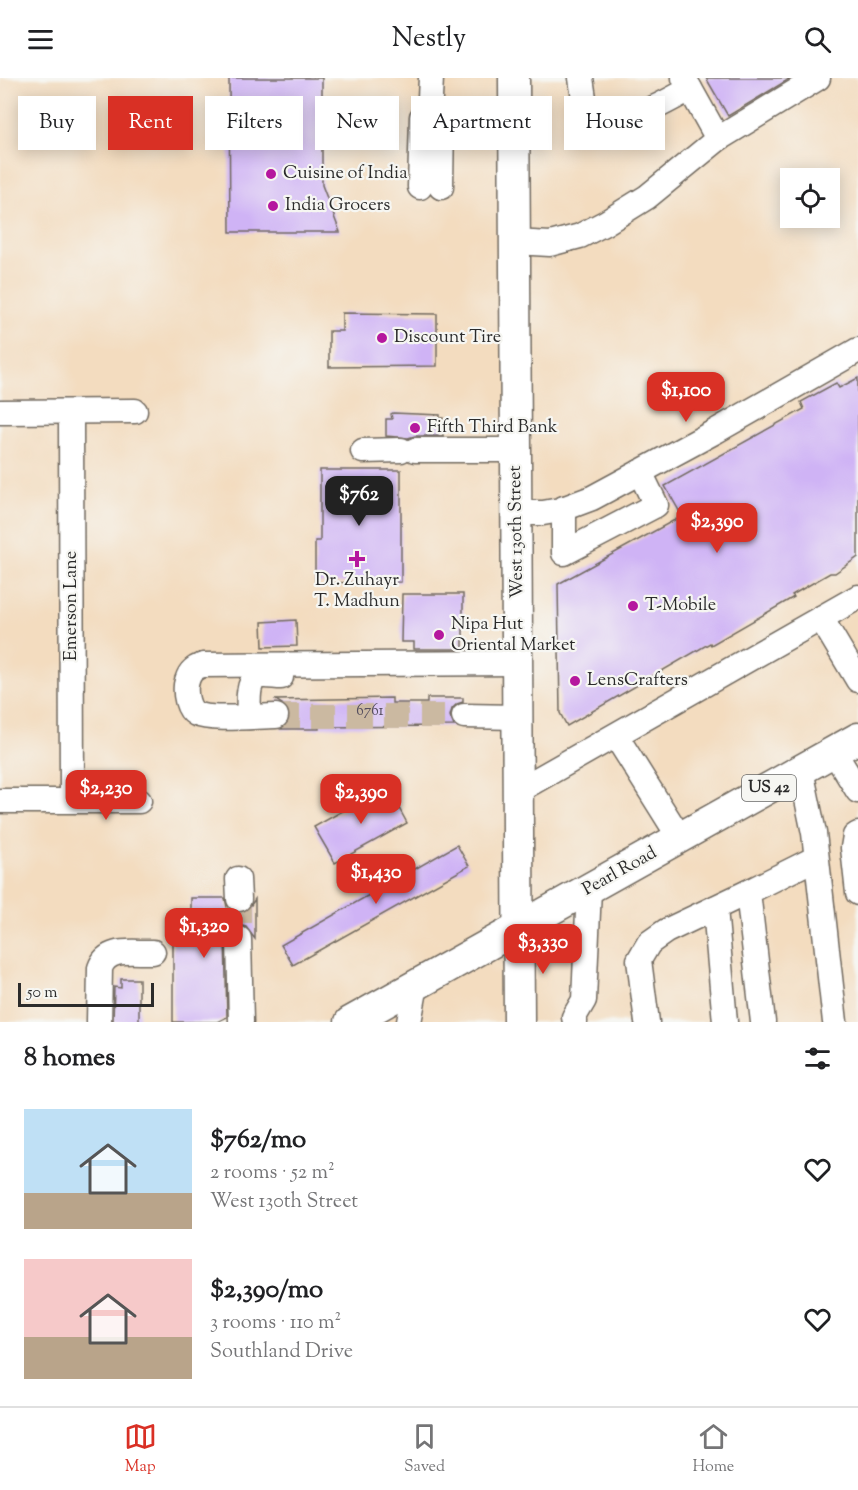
<!DOCTYPE html>
<html lang="en">
<head>
<meta charset="utf-8">
<style>
	body { margin:0; font-family:"Sorts Mill Goudy",serif; background:#f6f6f6; color:#202124; height:100vh; display:flex; flex-direction:column; font-size:22px; white-space:nowrap }
	* { box-sizing:border-box; margin:0 }
	p { font-size:20px; color:#757577 }
	.icon { flex:none; width:33px; height:33px; fill:none; stroke:currentColor; stroke-width:2; stroke-linecap:round; stroke-linejoin:round }
	.map { position:relative; height:944px; overflow:hidden }
	.drawer { display:flex; flex-direction:column; background:#fff; flex:1 }
	.drawer>* { flex:none }
	.hud { position:absolute; left:18px; top:18px; width:822px; height:54px; display:flex; gap:12px }
	.fabs { position:absolute; left:780px; top:90px; display:grid; gap:12px }
	.fabs a { display:grid; place-items:center; width:60px; height:60px; border-radius:0px; background:#fff; box-shadow:0 3px 15px #0003; font-size:30px }
	.scale { position:absolute; left:18px; bottom:15px; width:136px; box-sizing:border-box; padding-left:6px; border:3px solid #2b2b2b; border-top:0; font-size:16px; line-height:21px; white-space:nowrap; color:#2b2b2b; -webkit-text-stroke:4px #f6f6f2; paint-order:stroke }
	.price { position:absolute; translate:-50% -51px; padding:0 14px; border-radius:12px; background:#d93025; color:#fff; font-size:20px; line-height:39px; filter:drop-shadow(0 2px 3px #0008) }
	.price::after { content:''; position:absolute; left:50%; top:36px; width:18px; height:14px; margin-left:-9px; background:inherit; clip-path:polygon(0 0,100% 0,50% 100%) }
	.price.selected { background:#222; color:#fff }
	ul { padding:0; list-style:none }
	li { display:flex; align-items:center; gap:18px; height:150px; padding:0 24px }
	li span { display:grid; place-items:center; flex:none; width:168px; height:120px; border-radius:0px; color:#555 }
	li>.icon { margin-inline-start:auto }
	span .icon { width:72px; height:72px; fill:#fffc; stroke-width:1 }
	li b { font-size:26px }
	h2 { display:flex; justify-content:space-between; align-items:center; height:72px; padding:0 24px; font-size:26px }
	.chip { padding:0 21px; border-radius:0px; background:#fff; box-shadow:0 3px 15px #0003; font-size:21px; line-height:54px }
	.chip.selected { background:#d93025; color:#fff }
	header { display:flex; justify-content:space-between; align-items:center; height:78px; padding:0 24px; background:#fff; font-size:27px; font-weight:600 }
	.tabs { display:flex; justify-content:space-around; align-items:center; height:84px; border-top:2px solid #e0e0e0; background:#fff; font-size:16px; color:#757577 }
	.tabs a { display:grid; justify-items:center; gap:3px }
	.tabs .selected { color:#d93025 }
	.map>svg:first-child { display:block }
</style>
</head>
<body>
<header><svg class="icon" aria-label="menu" viewBox="0 0 24 24"><path d="M4 6h16M4 12h16M4 18h16"/></svg>Nestly<svg class="icon" aria-label="search" viewBox="0 0 24 24"><circle cx="10" cy="10" r="6"/><path d="M15 15l6 6"/></svg></header>
<div class="map">
<svg width="858" height="944" viewBox="0 0 858 944">
	<rect width="100%" height="100%" fill="#f6f6f2"/>
	<filter id="ink" filterUnits="userSpaceOnUse"><feTurbulence type="fractalNoise" baseFrequency=".0167" numOctaves="2"/><feDisplacementMap in="SourceGraphic" scale="12" xChannelSelector="R" yChannelSelector="G"/><feConvolveMatrix kernelMatrix="1 2 1 2 8 2 1 2 1" color-interpolation-filters="sRGB"/></filter>
	<filter id="wash" filterUnits="userSpaceOnUse"><feTurbulence type="fractalNoise" baseFrequency=".008" numOctaves="4" result="noise"/><feDisplacementMap in="SourceGraphic" scale="24" xChannelSelector="R" yChannelSelector="G"/><feGaussianBlur stdDeviation="1.35" result="paint"/><feColorMatrix in="noise" values="0 0 0 0 0 0 0 0 0 0 0 0 0 0 0 0 0 1.4 0 .05"/><feComposite in="paint" operator="in"/></filter>
	<g filter="url(#wash)">
		<rect width="100%" height="100%" fill="#f3dcbf"/>
		<g id="blocks">
			<g fill="#cfb3f5">
				<path d="M229,0H322V107L340,154H230Z"/>
				<path d="M706,0H791L728,38Z"/>
				<path d="M342,235L437,236V288L329,289V253H342Z"/>
				<path d="M858,300V479L835,495H830L792,517L794,519L711,567L710,565L567,648L560,635L558,506L682,438L665,408L804,331L801,324L836,305L839,310Z"/>
				<path d="M393,335L440,337V340H443V358H415L408,360L386,358V341H392L391,336Z"/>
				<path d="M320,392H401V504L315,505V463H320Z"/>
				<path d="M402,516H463V571H414V564H401Z"/>
				<path d="M296,542L297,568L263,569L262,544Z"/>
				<path d="M392,620V625H427V620H463V624L457,626L452,631L450,638L454,648L319,649V651H281L288,645L290,637L288,630L276,622Z"/>
				<path d="M387,708L407,745L335,785L314,749Z"/>
				<path d="M457,767L469,788L293,887L281,867Z"/>
				<path d="M191,820H225L227,829L233,834L239,835L247,833L255,821V861L246,849L239,847L232,849L226,855L225,861L227,939L217,944H173V836H191Z"/>
				<path d="M121,901H139V944H113L114,909L121,910Z"/>
			</g>
		</g>
	</g>
	<g filter="url(#ink)">
		<use href="#blocks" fill-opacity="0" stroke="#71695f" stroke-width="1.5"/>
		<g fill="none" stroke-linecap="round" stroke-linejoin="round">
			<g stroke="#cbb9a1" stroke-width="24" stroke-dasharray="24 12" stroke-linecap="butt">
				<path d="M276,638H464"/>
				<path d="M239,821V861"/>
			</g>
			<defs>
				<g id="minor">
					<path d="M581,0L585,27C622,53 656,29 690,11"/>
					<path d="M684,0L718,61"/>
					<path d="M429,39L431,0"/>
					<path d="M420,109L422,39"/>
					<path d="M441,109L442,40"/>
					<path d="M515,164L550,166L580,158L605,145L647,119L718,61L818,0"/>
					<path d="M0,334L135,333"/>
					<path d="M71,334L72,722"/>
					<path d="M415,372H516"/>
					<path d="M363,373L401,372"/>
					<path d="M564,430V475L656,427L640,394"/>
					<path d="M517,435H543L560,432L592,420L716,353L858,272"/>
					<path d="M821,540L858,602"/>
					<path d="M276,638C258,638 211,643 196,636C187,631 185,616 186,607C188,596 192,590 203,587L518,585"/>
					<path d="M464,638L518,639"/>
					<path d="M249,639C249,629 246,606 256,600C261,596 274,599 281,599"/>
					<path d="M616,658L680,760"/>
					<path d="M834,674L858,713"/>
					<path d="M801,692L814,755L835,944"/>
					<path d="M519,712L858,519"/>
					<path d="M0,723H139"/>
					<path d="M858,756L855,758L853,770L858,815"/>
					<path d="M238,801L239,821"/>
					<path d="M715,830L725,944"/>
					<path d="M239,861L241,944"/>
					<path d="M99,944L100,890C108,868 133,875 153,874"/>
					<path d="M409,944L416,907"/>
					<path d="M575,944L574,939L584,922L589,811"/>
					<path d="M647,944L639,882L649,865L666,853L748,814"/>
					<path d="M763,944L748,814L816,780"/>
				</g>
				<g id="major">
					<path d="M514,0L519,944"/>
					<path d="M350,944L858,660"/>
				</g>
			</defs>
			<use href="#minor" stroke="#71695f" stroke-width="27"/>
			<use href="#major" stroke="#71695f" stroke-width="33"/>
			<use href="#minor" stroke="#fff" stroke-width="24"/>
			<use href="#major" stroke="#fff" stroke-width="30"/>
		</g>
	</g>
	<g fill="#b5179e" stroke="#f6f6f2" stroke-width="2">
		<circle cx="271" cy="96" r="6"/>
		<circle cx="273" cy="128" r="6"/>
		<circle cx="382" cy="260" r="6"/>
		<circle cx="415" cy="350" r="6"/>
		<path d="M354 472h6v6h6v6h-6v6h-6v-6h-6v-6h6z"/>
		<circle cx="633" cy="528" r="6"/>
		<circle cx="439" cy="557" r="6"/>
		<circle cx="575" cy="603" r="6"/>
	</g>
	<g text-anchor="middle" dominant-baseline="central" stroke-width="4.5" stroke-linejoin="round" paint-order="stroke">
		<g font-size="15" fill="#544d5e">
			<text x="370" y="633">6761</text>
		</g>
		<rect fill="#f6f6f2" stroke="#686867" stroke-width="1.5" x="742" y="697" width="54" height="26" rx="4.5"/>
		<g font-size="16" font-weight="bold" fill="#2b2b2b">
			<text x="769" y="710">US 42</text>
		</g>
		<g font-size="18" fill="#2b2b2b" stroke="#f6f6f2" text-anchor="start">
			<text x="283" y="96">Cuisine of India</text>
			<text x="285" y="128">India Grocers</text>
			<text x="394" y="260">Discount Tire</text>
			<text x="427" y="350">Fifth Third Bank</text>
			<text x="357" y="503" text-anchor="middle">Dr. Zuhayr<tspan x="357" dy="21">T. Madhun</tspan></text>
			<text x="645" y="528">T-Mobile</text>
			<text x="451" y="547">Nipa Hut<tspan x="451" dy="21">Oriental Market</tspan></text>
			<text x="587" y="603">LensCrafters</text>
		</g>
		<g font-size="18" fill="#2b2b2b" stroke="#f6f6f2">
			<text transform="translate(517 454) rotate(-91)">West 130th Street</text>
			<text transform="translate(72 528) rotate(-90)">Emerson Lane</text>
			<text transform="translate(620 794) rotate(-29)">Pearl Road</text>
		</g>
	</g>
</svg>
<div class="fabs">
<a><svg class="icon" aria-label="locate" viewBox="0 0 24 24"><circle cx="12" cy="12" r="6"/><path d="M12 2v4M12 18v4M2 12h4M18 12h4"/></svg></a>
</div>
<div class="scale">50 m</div>
<b class="price" style="left:686px;top:345px">$1,100</b>
<b class="price selected" style="left:359px;top:449px">$762</b>
<b class="price" style="left:717px;top:476px">$2,390</b>
<b class="price" style="left:106px;top:743px">$2,230</b>
<b class="price" style="left:361px;top:747px">$2,390</b>
<b class="price" style="left:376px;top:827px">$1,430</b>
<b class="price" style="left:204px;top:881px">$1,320</b>
<b class="price" style="left:543px;top:897px">$3,330</b>
<div class="hud">
<a class="chip">Buy</a>
<a class="chip selected">Rent</a>
<a class="chip">Filters</a>
<a class="chip">New</a>
<a class="chip">Apartment</a>
<a class="chip">House</a>
</div>
</div>
<section class="drawer">
<h2>8 homes<svg class="icon" aria-label="filters" viewBox="0 0 24 24"><path d="M4 7h16M4 17h16"/><circle cx="9" cy="7" r="2"/><circle cx="15" cy="17" r="2"/></svg></h2>
<ul>
<li><span style="background:linear-gradient(#bfe0f5 70%,#b9a48a 0)"><svg class="icon" aria-label="home" viewBox="0 0 24 24"><path d="M3 11l9-7 9 7M6 9v11h12V9"/></svg></span><div><b>$762/mo</b><p>2 rooms · 52 m²</p><p>West 130th Street</p></div><svg class="icon" aria-label="heart" viewBox="0 0 24 24"><path d="M12 20l-8-8c-3-5 5-10 8-4 3-6 11-1 8 4z"/></svg></li>
<li><span style="background:linear-gradient(#f6c9c9 65%,#b9a48a 0)"><svg class="icon" aria-label="home" viewBox="0 0 24 24"><path d="M3 11l9-7 9 7M6 9v11h12V9"/></svg></span><div><b>$2,390/mo</b><p>3 rooms · 110 m²</p><p>Southland Drive</p></div><svg class="icon" aria-label="heart" viewBox="0 0 24 24"><path d="M12 20l-8-8c-3-5 5-10 8-4 3-6 11-1 8 4z"/></svg></li>
</ul>
</section>
<nav class="tabs">
<a class="selected"><svg class="icon" aria-label="map" viewBox="0 0 24 24"><path d="M3 6l6-2 6 2 6-2v14l-6 2-6-2-6 2zM9 4v14M15 6v14"/></svg>Map</a>
<a><svg class="icon" aria-label="saved" viewBox="0 0 24 24"><path d="M7 4h10v16l-5-4-5 4z"/></svg>Saved</a>
<a><svg class="icon" aria-label="home" viewBox="0 0 24 24"><path d="M3 11l9-7 9 7M6 9v11h12V9"/></svg>Home</a>
</nav>
</body>
</html>
